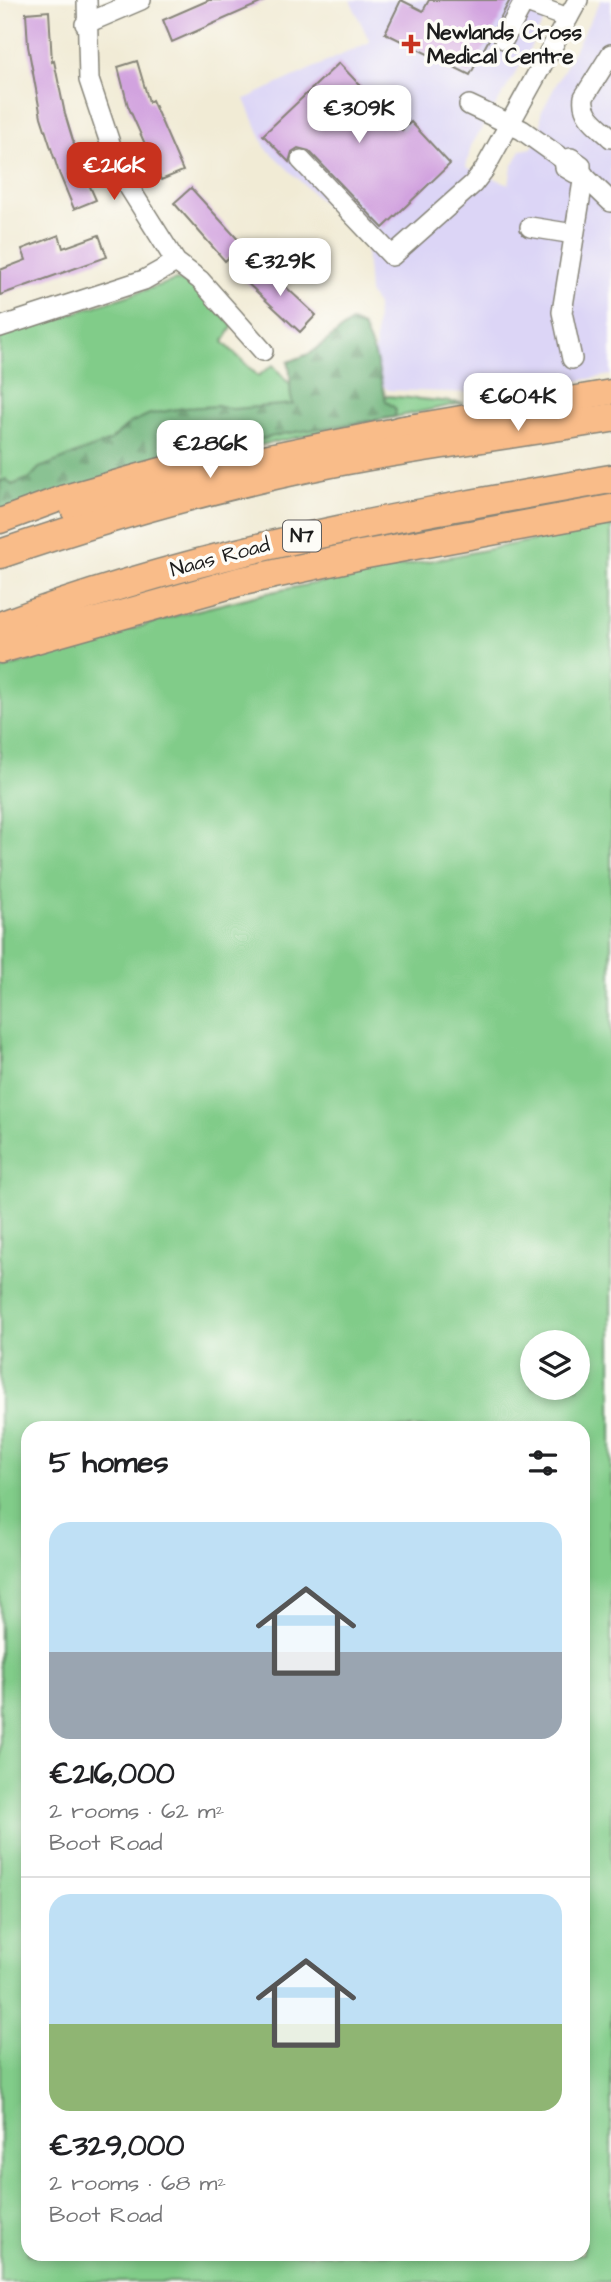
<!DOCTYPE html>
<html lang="en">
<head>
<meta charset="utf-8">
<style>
	body { margin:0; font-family:"Architects Daughter",sans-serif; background:#f2f2f2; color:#202124; height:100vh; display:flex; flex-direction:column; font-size:26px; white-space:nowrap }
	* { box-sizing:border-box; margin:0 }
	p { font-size:23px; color:#757577 }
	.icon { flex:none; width:38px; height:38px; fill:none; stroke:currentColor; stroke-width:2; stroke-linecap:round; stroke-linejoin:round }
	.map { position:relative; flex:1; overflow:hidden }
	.details { position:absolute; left:21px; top:1421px; width:569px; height:840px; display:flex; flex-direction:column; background:#fff; border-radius:21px; box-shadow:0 4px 10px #0003 }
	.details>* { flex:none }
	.tools { position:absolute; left:520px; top:1330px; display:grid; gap:14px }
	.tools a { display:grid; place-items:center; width:70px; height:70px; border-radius:50%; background:#fff; box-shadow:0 4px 10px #0003; font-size:35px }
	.price { position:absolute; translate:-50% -60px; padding:0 16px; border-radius:14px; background:#fff; color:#222; font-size:23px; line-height:46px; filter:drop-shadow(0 2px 4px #0008) }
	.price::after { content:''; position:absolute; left:50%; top:42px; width:21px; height:16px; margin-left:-10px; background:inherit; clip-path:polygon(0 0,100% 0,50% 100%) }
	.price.selected { background:#c8321e; color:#fff }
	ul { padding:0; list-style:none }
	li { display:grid; align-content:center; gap:14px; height:371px; padding:0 28px }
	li+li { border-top:2px solid #e0e0e0 }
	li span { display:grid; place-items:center; height:217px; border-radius:21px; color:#555 }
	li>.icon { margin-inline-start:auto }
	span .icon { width:126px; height:126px; fill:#fffc; stroke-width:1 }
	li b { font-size:30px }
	h2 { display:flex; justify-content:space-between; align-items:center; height:84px; padding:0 28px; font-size:30px }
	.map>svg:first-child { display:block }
</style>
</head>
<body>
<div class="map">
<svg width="611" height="2282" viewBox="0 0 611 2282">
	<defs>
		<pattern id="forest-firs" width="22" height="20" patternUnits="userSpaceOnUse" patternTransform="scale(1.75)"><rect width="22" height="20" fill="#68b075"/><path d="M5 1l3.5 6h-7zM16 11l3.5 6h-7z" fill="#558e5f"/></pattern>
	</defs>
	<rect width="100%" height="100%" fill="#fdfcf7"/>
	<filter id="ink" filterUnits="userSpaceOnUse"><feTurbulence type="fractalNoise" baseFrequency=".0143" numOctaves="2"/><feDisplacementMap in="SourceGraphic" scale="14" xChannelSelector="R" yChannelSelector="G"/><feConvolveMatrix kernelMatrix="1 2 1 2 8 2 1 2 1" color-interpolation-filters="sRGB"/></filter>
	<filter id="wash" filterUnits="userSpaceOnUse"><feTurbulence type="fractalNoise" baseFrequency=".00686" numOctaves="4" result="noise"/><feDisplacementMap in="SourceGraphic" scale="28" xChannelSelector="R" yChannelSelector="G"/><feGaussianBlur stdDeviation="1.57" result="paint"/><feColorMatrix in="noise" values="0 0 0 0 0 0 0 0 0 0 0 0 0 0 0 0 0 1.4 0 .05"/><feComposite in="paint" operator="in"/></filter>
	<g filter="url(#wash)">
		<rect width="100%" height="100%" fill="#f1ebd5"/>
		<path fill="#dcd5f6" d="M350,0H554L526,56L471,146L466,167L509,184L512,167L521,150L532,148L541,130V113L601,0H611V375L503,394L388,390L380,383L375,355L377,306L369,293L366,245L265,147L245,99L370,42Z"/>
		<g fill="#81cc89" stroke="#4e7452" stroke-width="2" fill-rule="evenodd">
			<path d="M176,280L193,285L233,326L223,342L258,376L273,365L292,387L463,403L144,469L0,517V337Z"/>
			<path d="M611,525V2282H0V670L178,615L271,592ZM578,1342V1388H532V1342ZM583,1428V2254H28V1428Z"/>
		</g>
		<path fill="url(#forest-firs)" stroke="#426648" stroke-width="2" d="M351,322L363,327L375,355L386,401L396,409L395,417L283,434L207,452L0,512V482L6,479L12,485L30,478L39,468L110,441L130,423L150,414L183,408L218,406L233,409L293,404C287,390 293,377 288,362L311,353Z"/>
		<g id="blocks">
			<g fill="#d2a3df">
				<path d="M209,0H267L172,42L163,20Z"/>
				<path d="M401,0L423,11L429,0H510L470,75L385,33Z"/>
				<path d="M49,11L52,62L54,61L65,114L80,164L96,200L74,209L59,173L41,117L28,46L26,13Z"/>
				<path d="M137,61L149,102L152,100L183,171L161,180L128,106L118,67Z"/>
				<path d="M339,63L402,130L411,122L450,164L383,228L309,151L298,148L292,152L289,162L263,135Z"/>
				<path d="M191,188L243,245L225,261L174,203Z"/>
				<path d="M59,235L63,248L99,235L107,257L0,295V270L26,260L22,249Z"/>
				<path d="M260,263L316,315L300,332L244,280Z"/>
			</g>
		</g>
	</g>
	<g filter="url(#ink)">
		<use href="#blocks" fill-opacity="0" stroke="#868478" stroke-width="2"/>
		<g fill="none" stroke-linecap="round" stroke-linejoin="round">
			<defs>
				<g id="minor">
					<path d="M87,0L89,80L120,173L176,262L200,280L263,351"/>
					<path d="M85,24L141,0"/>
					<path d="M504,39L524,2L568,18"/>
					<path d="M611,54L584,97C581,116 599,126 611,138"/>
					<path d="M469,105L522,130L564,160L565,167L575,173H581V165L571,158L564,160"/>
					<path d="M301,160L392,256L473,184L484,170L578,0"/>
					<path d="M581,173L611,202"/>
					<path d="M530,227L574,234"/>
					<path d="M0,327L144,280L176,262"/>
					<path d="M572,359L562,312L584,175"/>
				</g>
				<g id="major">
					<path d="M398,429L611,392"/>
					<path d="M0,521L65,497L200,459"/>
				</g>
				<g id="highway">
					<path d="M75,509L201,472L416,428"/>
					<path d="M0,554C120,513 244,478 369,456C450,442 531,431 611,418"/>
					<path d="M0,626C200,550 402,516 611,479"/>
					<path d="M0,649L238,582L361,555L611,509"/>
				</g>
			</defs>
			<use href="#minor" stroke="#868478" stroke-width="22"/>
			<use href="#major" stroke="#868478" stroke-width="27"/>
			<use href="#highway" stroke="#868478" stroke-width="31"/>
			<use href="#minor" stroke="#fff" stroke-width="19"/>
			<use href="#major" stroke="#f9bc89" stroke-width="24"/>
			<use href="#highway" stroke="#f9bc89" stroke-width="28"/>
		</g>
	</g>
	<path fill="#c8321e" stroke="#fdfcf7" stroke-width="2.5" d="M407.5 33.5h7v7h7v7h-7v7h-7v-7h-7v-7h7z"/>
	<g text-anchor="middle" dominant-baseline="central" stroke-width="7" stroke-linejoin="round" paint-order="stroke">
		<rect fill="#fdfcf7" stroke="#605f5e" stroke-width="2" x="283" y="520.5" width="38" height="31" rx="5"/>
		<g font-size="19" font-weight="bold" fill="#1c1c1c">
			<text x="302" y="536">N7</text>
		</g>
		<g font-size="21" font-weight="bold" fill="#1c1c1c" stroke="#fdfcf7" text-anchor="start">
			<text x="427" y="32">Newlands Cross<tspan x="427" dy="24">Medical Centre</tspan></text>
		</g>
		<g font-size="21" fill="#1c1c1c" stroke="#fdfcf7">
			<text transform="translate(220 557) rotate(-15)">Naas Road</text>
		</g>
	</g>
</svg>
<div class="tools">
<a><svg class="icon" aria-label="layers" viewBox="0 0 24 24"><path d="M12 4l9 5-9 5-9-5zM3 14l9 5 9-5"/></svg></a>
</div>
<b class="price" style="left:359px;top:145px">€309K</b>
<b class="price selected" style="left:114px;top:202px">€216K</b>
<b class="price" style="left:280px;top:298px">€329K</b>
<b class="price" style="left:518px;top:433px">€604K</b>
<b class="price" style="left:210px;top:480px">€286K</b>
<section class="details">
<h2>5 homes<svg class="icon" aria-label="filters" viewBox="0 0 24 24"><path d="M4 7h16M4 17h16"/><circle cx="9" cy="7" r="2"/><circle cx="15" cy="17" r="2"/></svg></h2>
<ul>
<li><span style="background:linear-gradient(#bfe0f5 60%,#9aa5b1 0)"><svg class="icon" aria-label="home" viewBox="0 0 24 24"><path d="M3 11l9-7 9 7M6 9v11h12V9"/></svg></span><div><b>€216,000</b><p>2 rooms · 62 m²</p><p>Boot Road</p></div></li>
<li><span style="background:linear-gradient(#bfe0f5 60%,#8fb573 0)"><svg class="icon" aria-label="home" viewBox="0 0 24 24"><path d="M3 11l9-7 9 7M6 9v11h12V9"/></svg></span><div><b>€329,000</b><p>2 rooms · 68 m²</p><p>Boot Road</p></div></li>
</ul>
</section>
</div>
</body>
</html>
